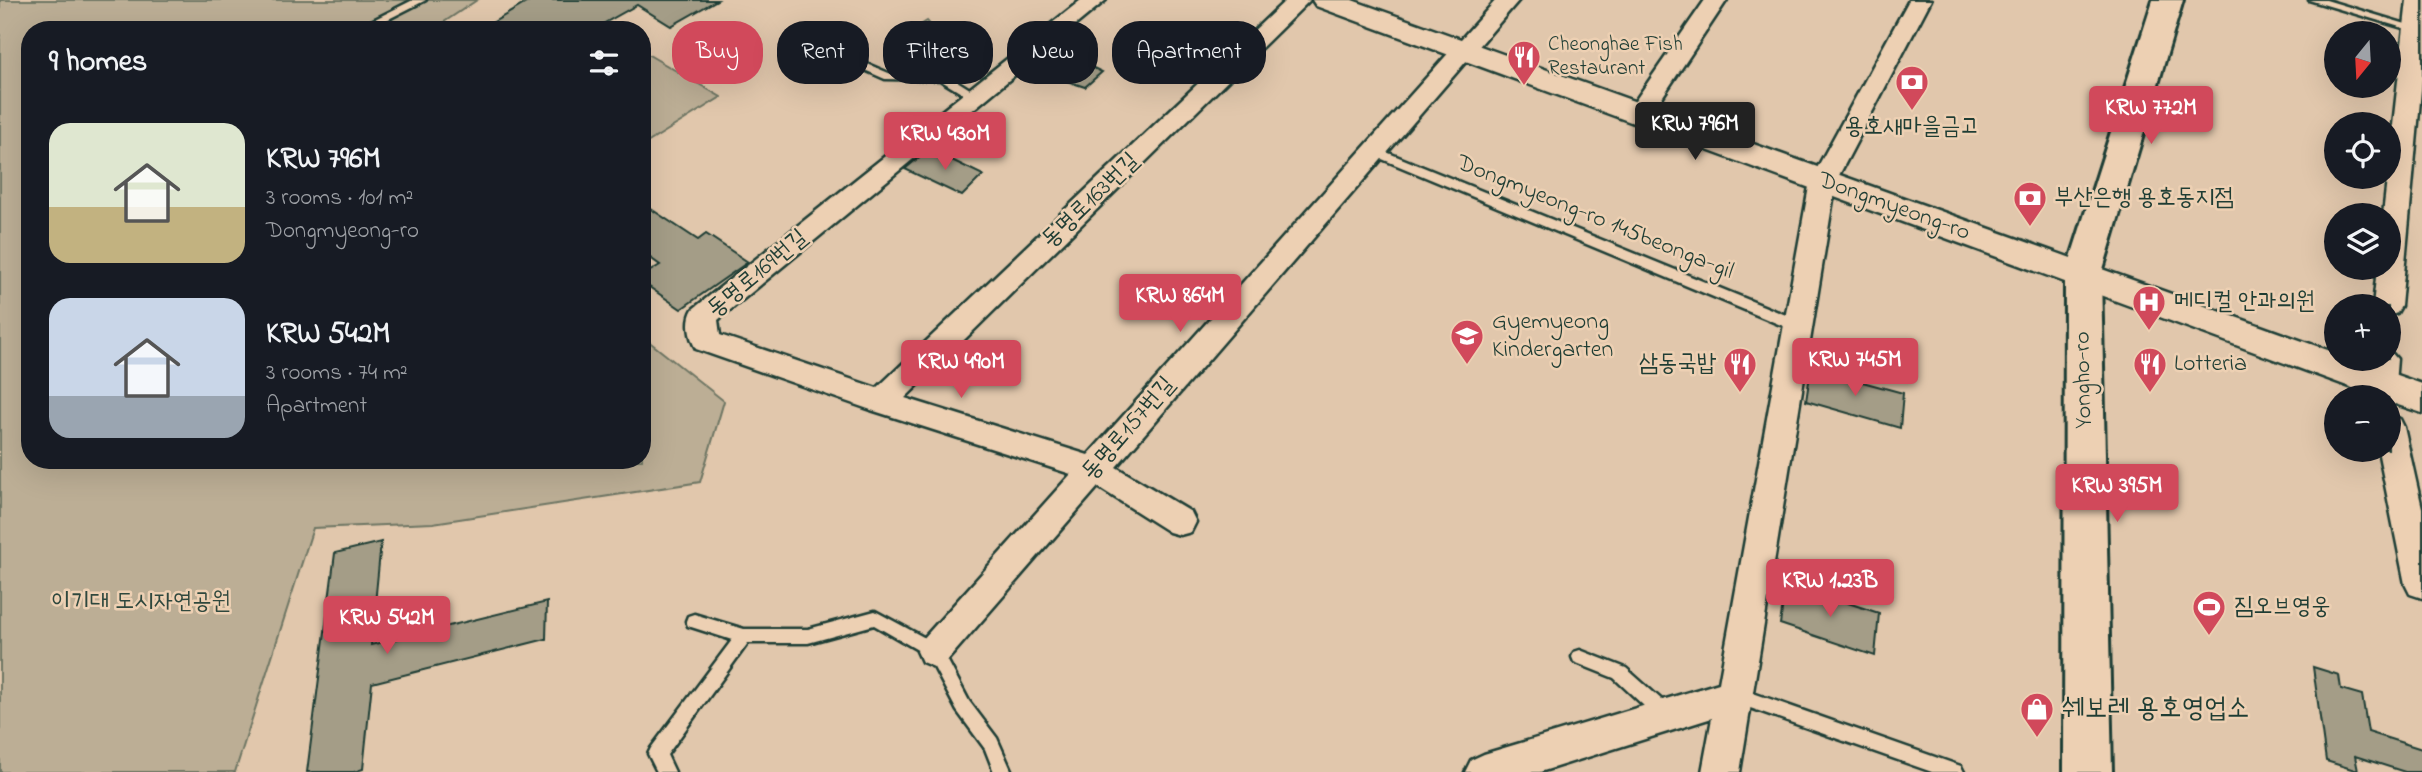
<!DOCTYPE html>
<html lang="en">
<head>
<meta charset="utf-8">
<style>
	body { margin:0; font-family:"Indie Flower","Poor Story",sans-serif; background:#242831; color:#f1f3f6; height:100vh; display:flex; flex-direction:column; font-size:26px; white-space:nowrap }
	* { box-sizing:border-box; margin:0 }
	p { font-size:23px; color:#9ea1a6 }
	.icon { flex:none; width:38px; height:38px; fill:none; stroke:currentColor; stroke-width:2; stroke-linecap:round; stroke-linejoin:round }
	.map { position:relative; flex:1; overflow:hidden }
	.details { position:absolute; left:21px; top:21px; width:630px; height:448px; display:flex; flex-direction:column; background:#171b24; border-radius:28px; box-shadow:0 7px 28px #0002 }
	.details>* { flex:none }
	.hud { position:absolute; left:672px; top:21px; width:665px; height:63px; display:flex; gap:14px }
	.needle { width:46px; rotate:198deg }
	.tools { position:absolute; left:2324px; top:21px; display:grid; gap:14px }
	.tools a { display:grid; place-items:center; width:77px; height:77px; border-radius:50%; background:#171b24; box-shadow:0 7px 28px #0002; font-size:35px }
	.price { position:absolute; translate:-50% -60px; padding:0 16px; border-radius:7px; background:#d1495b; color:#fff; font-size:23px; line-height:46px; filter:drop-shadow(0 2px 4px #0008) }
	.price::after { content:''; position:absolute; left:50%; top:42px; width:21px; height:16px; margin-left:-10px; background:inherit; clip-path:polygon(0 0,100% 0,50% 100%) }
	.price.active { background:#222; color:#fff }
	ul { padding:0; list-style:none }
	li { display:flex; align-items:center; gap:21px; height:175px; padding:0 28px }
	li span { display:grid; place-items:center; flex:none; width:196px; height:140px; border-radius:21px; color:#555 }
	li>.icon { margin-inline-start:auto }
	span .icon { width:84px; height:84px; fill:#fffc; stroke-width:1 }
	li b { font-size:30px }
	h2 { display:flex; justify-content:space-between; align-items:center; height:84px; padding:0 28px; font-size:30px }
	.pill { padding:0 24px; border-radius:28px; background:#171b24; box-shadow:0 7px 28px #0002; font-size:24px; line-height:63px }
	.pill.active { background:#d1495b; color:#fff }
	.map>svg:first-child { display:block }
</style>
</head>
<body>
<div class="map">
<svg width="2422" height="772" viewBox="0 0 2422 772">
	<rect width="100%" height="100%" fill="#e1c7ac"/>
	<filter id="ink" filterUnits="userSpaceOnUse"><feTurbulence type="fractalNoise" baseFrequency=".0143" numOctaves="2"/><feDisplacementMap in="SourceGraphic" scale="14" xChannelSelector="R" yChannelSelector="G"/><feConvolveMatrix kernelMatrix="1 2 1 2 8 2 1 2 1" color-interpolation-filters="sRGB"/></filter>
	<g filter="url(#ink)">
		<g fill="#bcae95" stroke="#6e7664" stroke-width="2">
			<path d="M0,0H477L432,30H30V460H642V336L724,401L700,482L433,523L313,528L235,772H0Z"/>
			<path d="M927,21L932,27L950,29L959,41L965,43L959,49L970,55L954,61L934,63L932,58L906,60L891,58L888,45Z"/>
			<path d="M642,51L721,97L642,146Z"/>
		</g>
		<g fill="#a49d87" stroke="#1f3d34" stroke-width="2">
			<path d="M531,0H717L671,26L637,5L592,30H480Z"/>
			<path d="M1052,48L1102,72L1085,87L1027,68Z"/>
			<path d="M929,149L983,175L962,196L905,169Z"/>
			<path d="M642,203L698,240L706,234L748,262L681,309L642,282V276L660,265L642,252Z"/>
			<path d="M1811,368L1903,393L1900,428L1806,401Z"/>
			<path d="M381,542L371,645L547,602L546,639L372,683L363,769L354,772H307L335,553Z"/>
			<path d="M1786,583L1879,613L1875,656L1780,624Z"/>
			<path d="M2313,667L2339,675L2341,689L2362,695L2368,732L2422,749V772H2405L2355,756L2358,771L2326,761Z"/>
		</g>
		<g fill="none" stroke-linecap="round" stroke-linejoin="round">
			<defs>
				<g id="service">
					<path d="M413,0H426L367,30H353Z"/>
					<path d="M2309,0H2326L2419,28L2418,30H2410Z"/>
					<path d="M830,48L891,74H946L981,96L979,99H971L940,80L885,79L826,53L824,51Z"/>
					<path d="M1374,147L1803,322L1805,326L1798,331L1793,330L1370,154L1368,151Z"/>
					<path d="M875,611L940,646L969,701L997,738L1012,772H994L985,749L957,711L928,656L874,625L808,643H748L667,755L675,772H657L648,754L651,748L732,640L688,626L686,621L688,616L694,614L744,629H808Z"/>
					<path d="M1580,650L1626,668L1671,708L1673,714L1671,720L1665,722L1659,720L1614,678L1574,662L1572,657L1574,652Z"/>
					<path d="M1736,687L1955,764L1961,766L1964,772H1932L1736,703L1730,700L1728,695L1730,690Z"/>
				</g>
				<g id="minor">
					<path d="M1081,0H1106L718,320L720,335L877,388L1286,0H1310L905,398L1088,455L1496,0H1519L1116,467L1191,512L1196,522L1191,532L1180,535L1169,532L1098,487L946,662L934,667L922,662L917,651L922,640L1071,474L871,410L696,349C689,337 686,320 693,309Z"/>
					<path d="M1705,0H1727L1647,120L1638,122L1629,120L1626,114Z"/>
					<path d="M1909,0H1931L1836,181L1740,772H1702L1712,718L1540,772H1465L1471,760L1484,754L1719,683L1810,181Z"/>
					<path d="M2407,0H2422V79L2401,306L2397,313L2389,316V306H2373L2377,268H2389V215H2383Z"/>
					<path d="M2389,350L2397,359L2395,384L2398,397L2394,405L2389,407V397H2368L2365,384L2368,359H2389Z"/>
					<path d="M2389,415L2400,419L2404,427L2422,508V598L2410,594L2405,584L2378,450H2389Z"/>
				</g>
				<path id="tertiary" d="M1312,0H1352L2336,353V359H2351L2422,384V413L2389,402V397H2377L1316,6Z"/>
				<path id="secondary" d="M2153,0H2183L2101,276L2112,772H2064L2065,276Z"/>
			</defs>
			<use href="#service" stroke="#1f3d34" stroke-width="5"/>
			<use href="#minor" stroke="#1f3d34" stroke-width="5"/>
			<use href="#tertiary" stroke="#1f3d34" stroke-width="5"/>
			<use href="#secondary" stroke="#1f3d34" stroke-width="6"/>
			<use href="#service" fill="#edd0b3" fill-rule="evenodd"/>
			<use href="#minor" fill="#edd0b3" fill-rule="evenodd"/>
			<use href="#tertiary" fill="#edd0b3" fill-rule="evenodd"/>
			<use href="#secondary" fill="#edd0b3" fill-rule="evenodd"/>
		</g>
	</g>
	<defs>
		<symbol id="restaurant-pin" viewBox="-11 -11 22 30"><path d="M0 17L-7.5 6A9.5 9.5 0 1 1 7.5 6Z" fill="#d1495b" stroke="#edd0b3"/><path d="M-5-6h1v4h1v-4h1v4h1v-4h1v5L-1.5 .5V6h-2V.5L-5-1ZM5-6V6H3V1.5H1.5Q1.5-4 5-6Z" fill="#fff"/></symbol>
		<symbol id="bank-pin" viewBox="-11 -11 22 30"><path d="M0 17L-7.5 6A9.5 9.5 0 1 1 7.5 6Z" fill="#d1495b" stroke="#edd0b3"/><path d="M-6-4H6V4H-6ZM0-2.3a2.3 2.3 0 1 0 0 4.6a2.3 2.3 0 1 0 0-4.6Z" fill="#fff"/></symbol>
		<symbol id="hospital-pin" viewBox="-11 -11 22 30"><path d="M0 17L-7.5 6A9.5 9.5 0 1 1 7.5 6Z" fill="#d1495b" stroke="#edd0b3"/><path d="M-5-5h3v3.5h4V-5h3V5h-3V1.5h-4V5h-3Z" fill="#fff"/></symbol>
		<symbol id="school-pin" viewBox="-11 -11 22 30"><path d="M0 17L-7.5 6A9.5 9.5 0 1 1 7.5 6Z" fill="#d1495b" stroke="#edd0b3"/><path d="M0-5L7-2L0 1L-7-2ZM-4 1L0 2.5L4 1V4Q0 6-4 4Z" fill="#fff"/></symbol>
		<symbol id="stadium-pin" viewBox="-11 -11 22 30"><path d="M0 17L-7.5 6A9.5 9.5 0 1 1 7.5 6Z" fill="#d1495b" stroke="#edd0b3"/><path d="M0-5a6.5 5 0 1 0 0 10a6.5 5 0 1 0 0-10ZM-3.5-1.8h7v3.6h-7Z" fill="#fff"/></symbol>
		<symbol id="shop-pin" viewBox="-11 -11 22 30"><path d="M0 17L-7.5 6A9.5 9.5 0 1 1 7.5 6Z" fill="#d1495b" stroke="#edd0b3"/><path d="M-5-2.5h2.3a2.7 3.5 0 0 1 5.4 0H5L5.5 6h-11ZM-1.5-2.5h3a1.5 2.3 0 0 0-3 0Z" fill="#fff"/></symbol>
	</defs>
	<g fill-rule="evenodd">
		<use href="#restaurant-pin" x="1505" y="38" width="38" height="52"/>
		<use href="#bank-pin" x="1893" y="63" width="38" height="52"/>
		<use href="#bank-pin" x="2011" y="179" width="38" height="52"/>
		<use href="#hospital-pin" x="2130" y="283" width="38" height="52"/>
		<use href="#school-pin" x="1448" y="317" width="38" height="52"/>
		<use href="#restaurant-pin" x="1721" y="345" width="38" height="52"/>
		<use href="#restaurant-pin" x="2131" y="345" width="38" height="52"/>
		<use href="#stadium-pin" x="2190" y="588" width="38" height="52"/>
		<use href="#shop-pin" x="2018" y="690" width="38" height="52"/>
	</g>
	<g text-anchor="middle" dominant-baseline="central" stroke-width="5" stroke-linejoin="round" paint-order="stroke">
		<g font-size="21" fill="#1f3d34" stroke="#edd0b3" text-anchor="start">
			<text x="1548" y="45">Cheonghae Fish<tspan x="1548" dy="24">Restaurant</tspan></text>
		</g>
		<g font-size="24" fill="#1f3d34" stroke="#edd0b3" text-anchor="start">
			<text x="1912" y="127" text-anchor="middle">용호새마을금고</text>
			<text x="2054" y="198">부산은행 용호동지점</text>
			<text x="2174" y="302">메디컬 안과의원</text>
			<text x="1492" y="322">Gyemyeong<tspan x="1492" dy="28">Kindergarten</tspan></text>
			<text x="1716" y="364" text-anchor="end">삼동국밥</text>
			<text x="2174" y="364">Lotteria</text>
			<text x="2234" y="607">짐오브영웅</text>
		</g>
		<g font-size="24" fill="#1f3d34" stroke="#edd0b3">
			<text transform="translate(1091 201) rotate(-44)">동명로163번길</text>
			<text transform="translate(1894 207) rotate(20)">Dongmyeong-ro</text>
			<text transform="translate(1595 218) rotate(22)">Dongmyeong-ro 145beonga-gil</text>
			<text transform="translate(758 274) rotate(-40)">동명로169번길</text>
			<text transform="translate(2084 380) rotate(-91)">Yongho-ro</text>
			<text transform="translate(1129 429) rotate(-49)">동명로157번길</text>
		</g>
		<g font-size="24" fill="#2f483e" stroke="#edd0b3">
			<text x="141" y="602">이기대 도시자연공원</text>
		</g>
		<g font-size="28" fill="#1f3d34" stroke="#edd0b3" text-anchor="start">
			<text x="2062" y="709">쉐보레 용호영업소</text>
		</g>
	</g>
</svg>
<div class="tools">
<a><svg class="needle" viewBox="-14 -14 28 28"><path d="M0-13l5 13h-10z" fill="#e53935"/><path d="M0 13l5-13h-10z" fill="#9ea1a6"/></svg></a>
<a><svg class="icon" aria-label="locate" viewBox="0 0 24 24"><circle cx="12" cy="12" r="6"/><path d="M12 2v4M12 18v4M2 12h4M18 12h4"/></svg></a>
<a><svg class="icon" aria-label="layers" viewBox="0 0 24 24"><path d="M12 4l9 5-9 5-9-5zM3 14l9 5 9-5"/></svg></a>
<a>+</a>
<a>−</a>
</div>
<b class="price" style="left:2151px;top:146px">KRW 772M</b>
<b class="price active" style="left:1695px;top:162px">KRW 796M</b>
<b class="price" style="left:945px;top:172px">KRW 430M</b>
<b class="price" style="left:1180px;top:334px">KRW 864M</b>
<b class="price" style="left:1855px;top:398px">KRW 745M</b>
<b class="price" style="left:961px;top:400px">KRW 490M</b>
<b class="price" style="left:2117px;top:524px">KRW 395M</b>
<b class="price" style="left:1830px;top:619px">KRW 1.23B</b>
<b class="price" style="left:387px;top:656px">KRW 542M</b>
<div class="hud">
<a class="pill active">Buy</a>
<a class="pill">Rent</a>
<a class="pill">Filters</a>
<a class="pill">New</a>
<a class="pill">Apartment</a>
</div>
<section class="details">
<h2>9 homes<svg class="icon" aria-label="filters" viewBox="0 0 24 24"><path d="M4 7h16M4 17h16"/><circle cx="9" cy="7" r="2"/><circle cx="15" cy="17" r="2"/></svg></h2>
<ul>
<li><span style="background:linear-gradient(#dfe7d0 60%,#c2b280 0)"><svg class="icon" aria-label="home" viewBox="0 0 24 24"><path d="M3 11l9-7 9 7M6 9v11h12V9"/></svg></span><div><b>KRW 796M</b><p>3 rooms · 101 m²</p><p>Dongmyeong-ro</p></div></li>
<li><span style="background:linear-gradient(#c9d6e8 70%,#9aa5b1 0)"><svg class="icon" aria-label="home" viewBox="0 0 24 24"><path d="M3 11l9-7 9 7M6 9v11h12V9"/></svg></span><div><b>KRW 542M</b><p>3 rooms · 74 m²</p><p>Apartment</p></div></li>
</ul>
</section>
</div>
</body>
</html>
